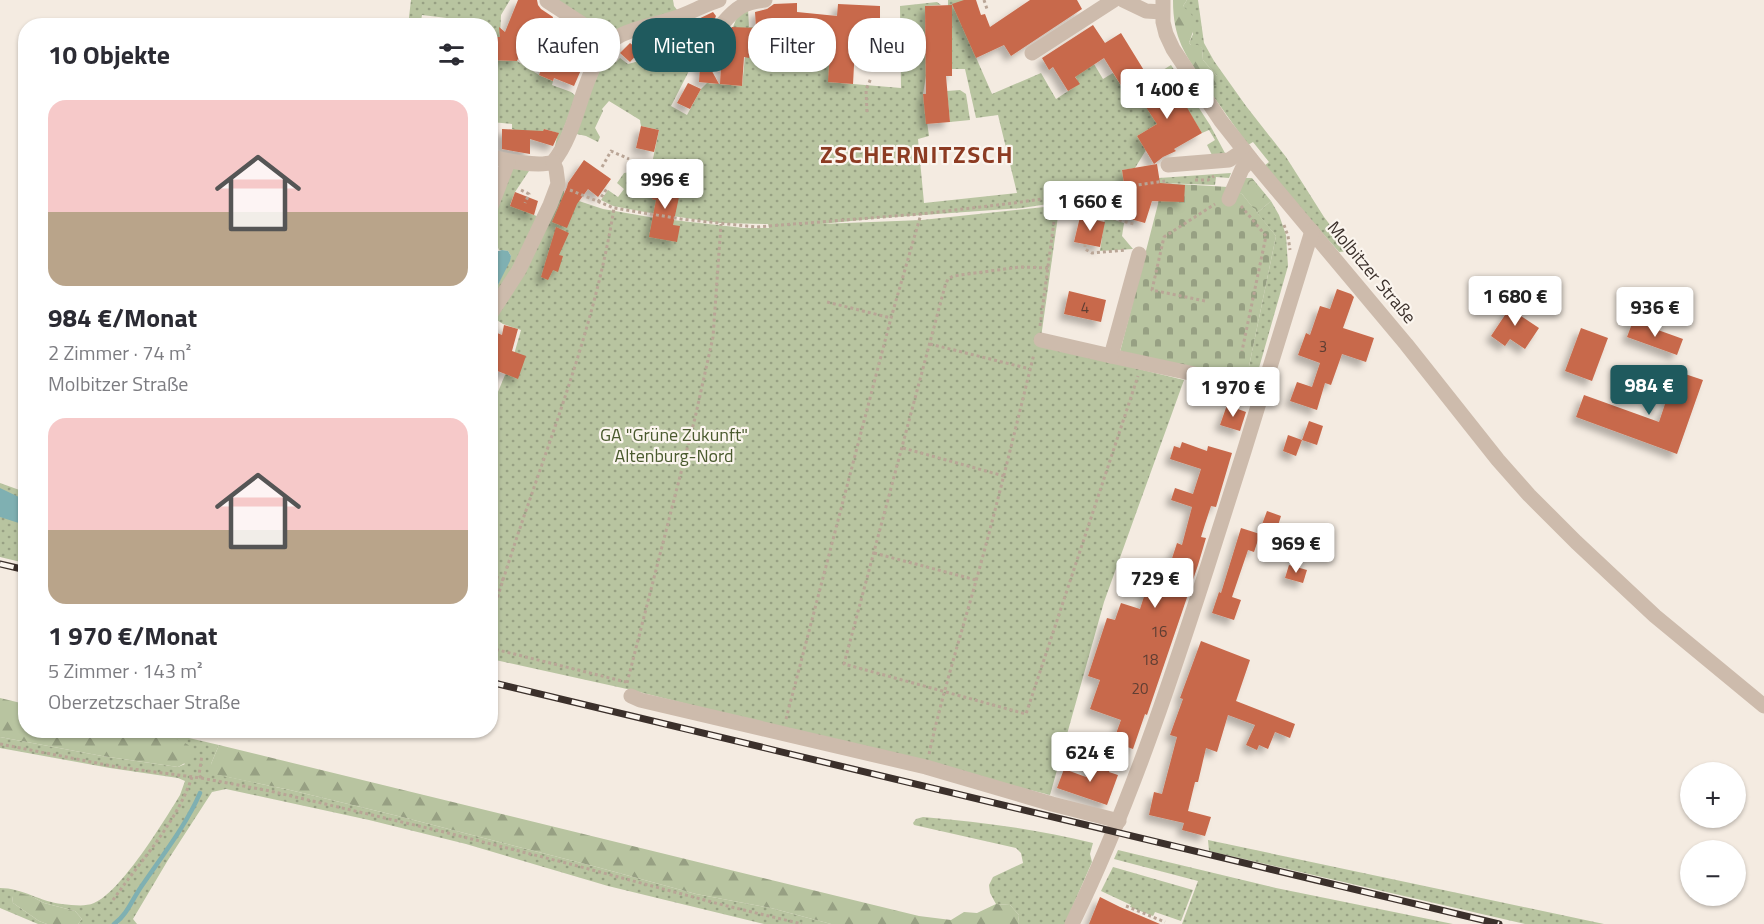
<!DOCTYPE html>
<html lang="de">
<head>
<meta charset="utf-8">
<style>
	body { margin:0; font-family:"Titillium Web",sans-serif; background:#f2f2f3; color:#2b2b33; height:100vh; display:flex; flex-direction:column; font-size:22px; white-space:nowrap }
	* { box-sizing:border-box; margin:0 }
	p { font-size:20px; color:#7c7c81 }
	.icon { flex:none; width:33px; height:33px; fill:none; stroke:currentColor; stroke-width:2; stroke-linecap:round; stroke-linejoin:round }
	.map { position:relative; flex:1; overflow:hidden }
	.panel { position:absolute; left:18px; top:18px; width:480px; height:720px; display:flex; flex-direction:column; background:#fff; border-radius:24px; box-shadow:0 2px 4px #0004 }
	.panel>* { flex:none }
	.top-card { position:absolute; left:516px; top:18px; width:570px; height:54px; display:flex; gap:12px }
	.controls { position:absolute; left:1680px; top:762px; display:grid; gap:12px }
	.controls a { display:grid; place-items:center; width:66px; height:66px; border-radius:50%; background:#fff; box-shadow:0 2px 4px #0004; font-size:30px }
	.price { position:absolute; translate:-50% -51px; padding:0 14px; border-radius:6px; background:#fff; color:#222; font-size:20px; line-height:39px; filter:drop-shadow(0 2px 3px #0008) }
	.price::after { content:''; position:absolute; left:50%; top:36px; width:18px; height:14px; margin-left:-9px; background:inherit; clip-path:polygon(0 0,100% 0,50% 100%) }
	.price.selected { background:#1f5a5e; color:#fff }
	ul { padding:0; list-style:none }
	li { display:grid; align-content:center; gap:12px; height:318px; padding:0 30px }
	li span { display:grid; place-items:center; height:186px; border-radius:18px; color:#555 }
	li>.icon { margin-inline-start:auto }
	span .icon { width:108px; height:108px; fill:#fffc; stroke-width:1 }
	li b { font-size:26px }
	h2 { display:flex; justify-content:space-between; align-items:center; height:72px; padding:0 30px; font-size:26px }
	.chip { padding:0 21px; border-radius:24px; background:#fff; box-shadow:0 2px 4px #0004; font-size:21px; line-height:54px }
	.chip.selected { background:#1f5a5e; color:#fff }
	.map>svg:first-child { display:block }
</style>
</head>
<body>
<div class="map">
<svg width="1764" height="924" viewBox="0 0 1764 924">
	<defs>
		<pattern id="grass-dots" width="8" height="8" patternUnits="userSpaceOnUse" patternTransform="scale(1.5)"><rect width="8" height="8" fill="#b8c4a0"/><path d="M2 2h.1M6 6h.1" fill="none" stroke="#97a083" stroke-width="1.8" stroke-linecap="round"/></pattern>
		<pattern id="forest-firs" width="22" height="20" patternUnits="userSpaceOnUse" patternTransform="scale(1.5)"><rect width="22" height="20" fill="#b8c4a0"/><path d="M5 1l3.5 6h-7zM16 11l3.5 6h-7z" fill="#97a083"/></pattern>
		<pattern id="cemetery-stones" width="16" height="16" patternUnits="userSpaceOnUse" patternTransform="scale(1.5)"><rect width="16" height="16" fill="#b8c4a0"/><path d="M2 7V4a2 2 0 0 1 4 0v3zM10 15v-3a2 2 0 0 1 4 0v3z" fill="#97a083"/></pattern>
		<pattern id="park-crowns" width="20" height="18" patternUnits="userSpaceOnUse" patternTransform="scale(1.5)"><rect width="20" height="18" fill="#b8c4a0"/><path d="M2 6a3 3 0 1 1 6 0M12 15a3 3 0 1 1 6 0" fill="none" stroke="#97a083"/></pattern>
		<filter id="shadow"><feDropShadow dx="-5.5" dy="5.5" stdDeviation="3" flood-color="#0004"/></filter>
	</defs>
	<rect width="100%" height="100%" fill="#f4ebe1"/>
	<g fill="url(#grass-dots)" fill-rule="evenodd">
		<path d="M411,0H510L501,15L500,37H491L490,26L472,25L471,22H455V19L422,15L421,21L430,23V25L408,26Z"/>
		<path d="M554,0H673L674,6L678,11L612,32L595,27Z"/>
		<path d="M948,0H964L971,46L992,94L1041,73L1056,99L1079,84L1075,76L1094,64L1103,79L1113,73L1122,87L1145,72L1150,78L1171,65L1210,125L1226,155L1213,157L1207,145L1215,140L1209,130L1202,133L1186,107L1137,136L1146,150L1135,168L1122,170L1124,183L1159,178L1231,173L1229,178L1216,177L1215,185L1161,183L1133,191L1022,208L881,218L821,224L922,220L1054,206L1059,209L1040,345L1184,380L1104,602L1050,795L627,689L491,659L490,398L495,399L515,351L521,330L503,324L492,317L560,191H564V196L603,209L655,218L744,228H769L768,224L720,223L645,212L613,206L601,200L608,190L618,197L624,189L617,183L624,173L639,171L650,173L659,130L641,126L640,120L609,101L602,109L603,111L595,128L600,137L598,142L586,136L572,133L607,54L616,62L620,58L628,64L639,61L640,51L635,46L649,35L646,30L681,23L684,27L674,33L682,46L689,42L695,50L690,69L671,106L687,115L701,89L707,83L742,86L745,57H749L750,42L733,27L737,17L748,9L749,27H756V48H769L770,56L777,66L809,67L810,61L829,62V82L901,88L900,6L937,2L941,5L925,6L926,76L923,94L929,136L918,139L924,203L1017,193L998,115L976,118L965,69H952L948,22ZM1165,70L1175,87L1156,98L1146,81Z"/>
		<path d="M1187,0H1198L1204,43L1214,61L1246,106L1286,157L1324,217L1350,251L1339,252L1267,170L1264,166L1269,162L1253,142L1248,145L1206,86L1212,87L1217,76L1203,60L1202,48L1191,45L1189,43L1193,34L1183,6Z"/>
		<path d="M491,60L517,61L539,75L553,81L552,85L571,92L576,96L557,146H555L558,133L544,129L541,140L512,129V124L491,122Z"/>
		<path d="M960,90L966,94L970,120L950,122L947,91Z"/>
		<path d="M509,167L531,168L515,192L510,205L539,217L491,308V295L495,291L511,256L508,251L499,250L494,239H491V223Z"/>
		<path d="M1271,201L1279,215L1286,235L1288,266L1255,382L1246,381L1276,236L1257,213Z"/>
		<path d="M1105,217L1124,223L1122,236L1133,249L1100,251Z"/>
		<path d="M0,483L25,492V563L0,557Z"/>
		<path d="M128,731H159L219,745L211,764L219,775L290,790L398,816L593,866L696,894L771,908L831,924H764L608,886L466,844L369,820L226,789L212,792L168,860L133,919L137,924H118L122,918L112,924H78L82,919L75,911L44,903L31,896H12L13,903L39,921L47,924H38L0,908V888C22,888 41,902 62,904C73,905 85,907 94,903C121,892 164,821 180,795L185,781L178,778L110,768L0,748V737L102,756L178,767L185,764L148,734Z"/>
		<path d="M923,817C981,822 1036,829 1093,843L1090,854L1092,862L1065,924H1018L1019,915L1010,905L996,904L990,893L989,885L993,877L1023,863L1021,853L1016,848L914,825L913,823L916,819Z"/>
		<path d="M1208,840L1604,924H1525L1209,851Z"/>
		<path d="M1118,850L1276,888L1453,924H1182L1198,881L1114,859Z"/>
		<path d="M1113,867L1193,890L1181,921L1155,912L1153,916L1130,907L1131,905L1101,891Z"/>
	</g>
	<g fill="url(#forest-firs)">
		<path d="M1173,0H1187L1183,6C1185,9 1188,10 1190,13C1198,21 1192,35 1189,43L1191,45H1198L1202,48L1203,60L1217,76V84L1212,87L1206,86C1185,54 1173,39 1173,0Z"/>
		<path d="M0,698L25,704L26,730C53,730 179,726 192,749L190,760L178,767L102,756L0,737Z"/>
		<path d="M219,745L919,916L951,920L964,912L977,913L996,904L1010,905L1019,915L1018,924H831L771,908L696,894L593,866L398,816L290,790L218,775L212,771L211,764Z"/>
		<path d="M19,893L31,896L44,903L75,911L82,919L78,924H47L39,921L13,903L12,896Z"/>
	</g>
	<path fill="url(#cemetery-stones)" d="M1161,183L1228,187L1242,194L1276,236L1246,381L1120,352L1158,204Z"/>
	<path fill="url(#park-crowns)" d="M1243,178H1252L1271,201L1257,213L1242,194L1237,192Z"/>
	<g fill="#7fb0b2">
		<path d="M502,250L508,251L511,256L510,261L495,291L491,295V253Z"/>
		<path d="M0,488L25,500V525L0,517Z"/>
	</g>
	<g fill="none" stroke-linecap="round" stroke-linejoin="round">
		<path stroke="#7fb0b2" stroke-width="4.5" d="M114,924C127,915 132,900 141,887C160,859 187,824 200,793"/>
	</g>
	<g fill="#c8694b" filter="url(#shadow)">
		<path d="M518,0H537L538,5L541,9L553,17L552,21L570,28L566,39L591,47L574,86L554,78L553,81L539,75L549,50L526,42L517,61L490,60V37H500L499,27L505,32Z"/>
		<path d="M964,0H976L981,15L985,14L990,27L1030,0H1077L1082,9L1011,56L1004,45L976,58L952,4Z"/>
		<path d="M797,3V12L837,16L838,4L880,6V29L856,28L853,84L828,82L830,52L801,48V55H775V38L750,40L749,58L744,57L742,86L720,84L723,33L727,32L732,27L756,28L755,12L767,9L774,4Z"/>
		<path d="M952,5V76H946L950,122L926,124L923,94H926L925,6Z"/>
		<path d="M713,12L716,16L713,23L694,36L695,39L682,46L674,33L690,23Z"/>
		<path d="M1093,25L1105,43L1121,33L1145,72L1122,87L1104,58L1075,77L1080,84L1068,91L1053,67L1049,70L1042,58Z"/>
		<path d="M630,43L640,51L630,62L620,53Z"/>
		<path d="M701,51L719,84L699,82Z"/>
		<path d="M1165,70L1202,133L1174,149L1176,151L1163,157L1154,164L1137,136L1157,124L1146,107L1157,100L1146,81Z"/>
		<path d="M688,83L701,89L690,109L677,103Z"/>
		<path d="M641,126L659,130L654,152L636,148Z"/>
		<path d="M502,129L543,131L544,129L559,133L553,146L530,139V154L502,149Z"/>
		<path d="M584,160L611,179L598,197L588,189L577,204L567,228L552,222L567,187L568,183Z"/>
		<path d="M1157,164L1160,183L1185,185L1184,202L1152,201L1145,223L1123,217L1133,182L1124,184L1122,170Z"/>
		<path d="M657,177L682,183L673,225L680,226L677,242L649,237L656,200L652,199Z"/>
		<path d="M515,192L538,201L534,215L510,206Z"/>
		<path d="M1080,217L1105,222L1100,247L1074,242Z"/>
		<path d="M556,227L569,233L559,255L563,256L558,272L553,270L548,280L541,277Z"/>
		<path d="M1337,289L1351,294L1354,297L1343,328L1374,338L1366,362L1342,354L1331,385L1325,383L1317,410L1290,401L1297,382L1312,387L1320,363L1298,355L1306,333L1310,335L1320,306L1330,309Z"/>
		<path d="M1069,291L1106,300L1101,322L1064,314Z"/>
		<path d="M1515,300L1526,308L1521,316L1539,328L1525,349L1510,339L1505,346L1491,336Z"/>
		<path d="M1633,321L1683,339L1677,355L1627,337Z"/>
		<path d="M504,325L518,329L512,351L526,356L518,379L490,368V330L502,335Z"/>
		<path d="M1581,328L1608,338L1592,381L1565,371Z"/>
		<path d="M1676,371L1703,380L1677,454L1576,417L1584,395L1659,422Z"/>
		<path d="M1227,405L1246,412L1240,431L1220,425Z"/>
		<path d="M1309,421L1323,426L1317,445L1302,440Z"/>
		<path d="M1288,435L1302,440L1296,456L1283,451Z"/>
		<path d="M1182,442L1207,451L1208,446L1232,453L1216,507L1211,506L1205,524L1201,537L1206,538L1198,565L1147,715L1145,714L1133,749L1113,742L1121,720L1090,709L1100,680L1088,676L1107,618L1115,620L1121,603L1140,609L1150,578L1164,583L1177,543L1182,545L1192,507L1171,500L1175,488L1193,494L1201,469L1170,459L1174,446L1180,448Z"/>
		<path d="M1267,511L1281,516L1276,532L1261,527Z"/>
		<path d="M1241,528L1260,534L1254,552L1248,550L1232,597L1241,600L1234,620L1212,613L1219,592L1221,593Z"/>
		<path d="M1289,565L1307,570L1303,583L1285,578Z"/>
		<path d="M1201,641L1250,660L1236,701L1295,724L1290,738L1275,732L1268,749L1259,745L1257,750L1246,745L1255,725L1228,715L1217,752L1206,748L1198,782H1195L1188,811L1211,817L1205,836L1182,830L1184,823L1149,815L1154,792L1162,794L1177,737L1170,735L1183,699L1180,698Z"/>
		<path d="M1092,761L1110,768L1109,772L1118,775L1107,805L1057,788L1064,769L1086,777Z"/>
		<path d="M1100,897L1120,907L1160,924H1089Z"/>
	</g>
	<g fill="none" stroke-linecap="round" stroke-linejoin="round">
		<g stroke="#b9a596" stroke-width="3" stroke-dasharray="3 3" stroke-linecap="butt">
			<path d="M984,0L987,9"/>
			<path d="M560,55L580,61"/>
			<path d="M867,112L866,90L871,78"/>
			<path d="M602,167L611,151L629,159"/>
			<path d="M1195,180H1208L1214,176"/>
			<path d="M521,190L529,194L525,203"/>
			<path d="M570,190L614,208L681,219L756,227L921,214L1014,203L1165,181"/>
			<path d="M598,202L608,187"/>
			<path d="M1241,206L1266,236L1242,351"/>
			<path d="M1093,219L1095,214L1134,224"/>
			<path d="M1284,225L1288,236L1290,250"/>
			<path d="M1085,244V249L1092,253L1126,250"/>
			<path d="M1048,268L1020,267L953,276L948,279L945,286L844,664L1026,714L1138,376"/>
			<path d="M1205,301L1152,290L1164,237L1215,204"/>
			<path d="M827,302L891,318"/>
			<path d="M1040,326L1056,207L1063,196"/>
			<path d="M930,344L1030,369"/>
			<path d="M903,448L1004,476"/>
			<path d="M874,553L976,580"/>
			<path d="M490,575L504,580"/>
			<path d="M490,620C503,581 515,541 529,502C562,406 598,309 614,208"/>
			<path d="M490,648L626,682"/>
			<path d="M627,683L695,418L713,337L721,224"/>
			<path d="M786,719L891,318L921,214"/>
			<path d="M0,744L117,767L201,778L270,791L440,831L570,864L723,905L802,924"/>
			<path d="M929,754C942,695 960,638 976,581C997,506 1015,430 1034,354"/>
			<path d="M201,778L199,775L202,755"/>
			<path d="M113,900C141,860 176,824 192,777"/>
			<path d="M1126,906L1165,922"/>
		</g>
		<g stroke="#cdbbac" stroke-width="15">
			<path d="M1123,0L1146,11L1162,12"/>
			<path d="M1163,0V22L1166,34L1173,49L1221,121L1251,159L1406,344L1498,460L1529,495L1576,542L1655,616L1764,706"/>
			<path d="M547,1L610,42"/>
			<path d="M723,23C737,7 743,3 765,0"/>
			<path d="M1032,53L1114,0"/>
			<path d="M490,156C504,161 540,167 553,162C569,143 576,114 584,91C605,30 616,36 672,19C689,14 703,5 719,0"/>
			<path d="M1168,165L1229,160L1244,150"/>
			<path d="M1229,199L1242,169L1251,159"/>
			<path d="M490,209L508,162"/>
			<path d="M1139,254L1111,356L1264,389"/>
			<path d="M490,315L519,270L550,205L558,184L556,169L553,162"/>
			<path d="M1041,340L1111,356"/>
			<path d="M631,696L640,700L926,767L1052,804L1119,821"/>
			<path d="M1072,924C1128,809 1168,689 1207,568C1243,456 1278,343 1312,231"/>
		</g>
		<defs>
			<g id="rail">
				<path d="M0,564L26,570"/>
				<path d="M490,682L1499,924"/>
			</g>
		</defs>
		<use href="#rail" stroke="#3b302b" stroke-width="7"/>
		<use href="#rail" stroke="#fbf5ee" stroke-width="4.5" stroke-dasharray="14" stroke-linecap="butt"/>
	</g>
	<g text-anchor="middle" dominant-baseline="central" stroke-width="4.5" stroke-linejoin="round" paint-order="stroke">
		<g font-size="15" fill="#5e3e33">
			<text x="1085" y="307">4</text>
			<text x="1323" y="346">3</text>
			<text x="1159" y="631">16</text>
			<text x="1150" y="659">18</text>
			<text x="1140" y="688">20</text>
		</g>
		<g font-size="18" fill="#3b302b" stroke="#fbf5ee">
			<text transform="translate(1372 272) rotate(50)">Molbitzer Straße</text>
		</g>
		<g font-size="18" fill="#4a5a2e" stroke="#fbf5ee">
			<text x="674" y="434">GA "Grüne Zukunft"<tspan x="674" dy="21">Altenburg-Nord</tspan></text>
		</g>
		<g font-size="24" font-weight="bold" letter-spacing="1.5" fill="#8c3b22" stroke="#fbf5ee">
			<text x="917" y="154">ZSCHERNITZSCH</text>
		</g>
	</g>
</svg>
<div class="controls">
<a>+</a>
<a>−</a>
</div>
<b class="price" style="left:1167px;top:120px">1 400 €</b>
<b class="price" style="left:665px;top:210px">996 €</b>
<b class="price" style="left:1090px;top:232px">1 660 €</b>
<b class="price" style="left:1515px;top:327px">1 680 €</b>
<b class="price" style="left:1655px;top:338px">936 €</b>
<b class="price selected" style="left:1649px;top:416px">984 €</b>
<b class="price" style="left:1233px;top:418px">1 970 €</b>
<b class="price" style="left:1296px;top:574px">969 €</b>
<b class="price" style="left:1155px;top:609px">729 €</b>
<b class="price" style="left:1090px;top:783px">624 €</b>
<div class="top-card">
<a class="chip">Kaufen</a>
<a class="chip selected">Mieten</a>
<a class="chip">Filter</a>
<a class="chip">Neu</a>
</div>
<section class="panel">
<h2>10 Objekte<svg class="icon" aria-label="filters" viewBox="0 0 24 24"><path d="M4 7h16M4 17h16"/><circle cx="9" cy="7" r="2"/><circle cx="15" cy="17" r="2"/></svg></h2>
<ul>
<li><span style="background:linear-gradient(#f6c9c9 60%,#b9a48a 0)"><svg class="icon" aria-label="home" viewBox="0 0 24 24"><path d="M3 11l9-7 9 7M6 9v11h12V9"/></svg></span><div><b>984 €/Monat</b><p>2 Zimmer · 74 m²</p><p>Molbitzer Straße</p></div></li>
<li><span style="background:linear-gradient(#f6c9c9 60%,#b9a48a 0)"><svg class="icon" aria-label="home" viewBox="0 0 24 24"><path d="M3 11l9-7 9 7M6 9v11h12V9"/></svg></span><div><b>1 970 €/Monat</b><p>5 Zimmer · 143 m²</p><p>Oberzetzschaer Straße</p></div></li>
</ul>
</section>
</div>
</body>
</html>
